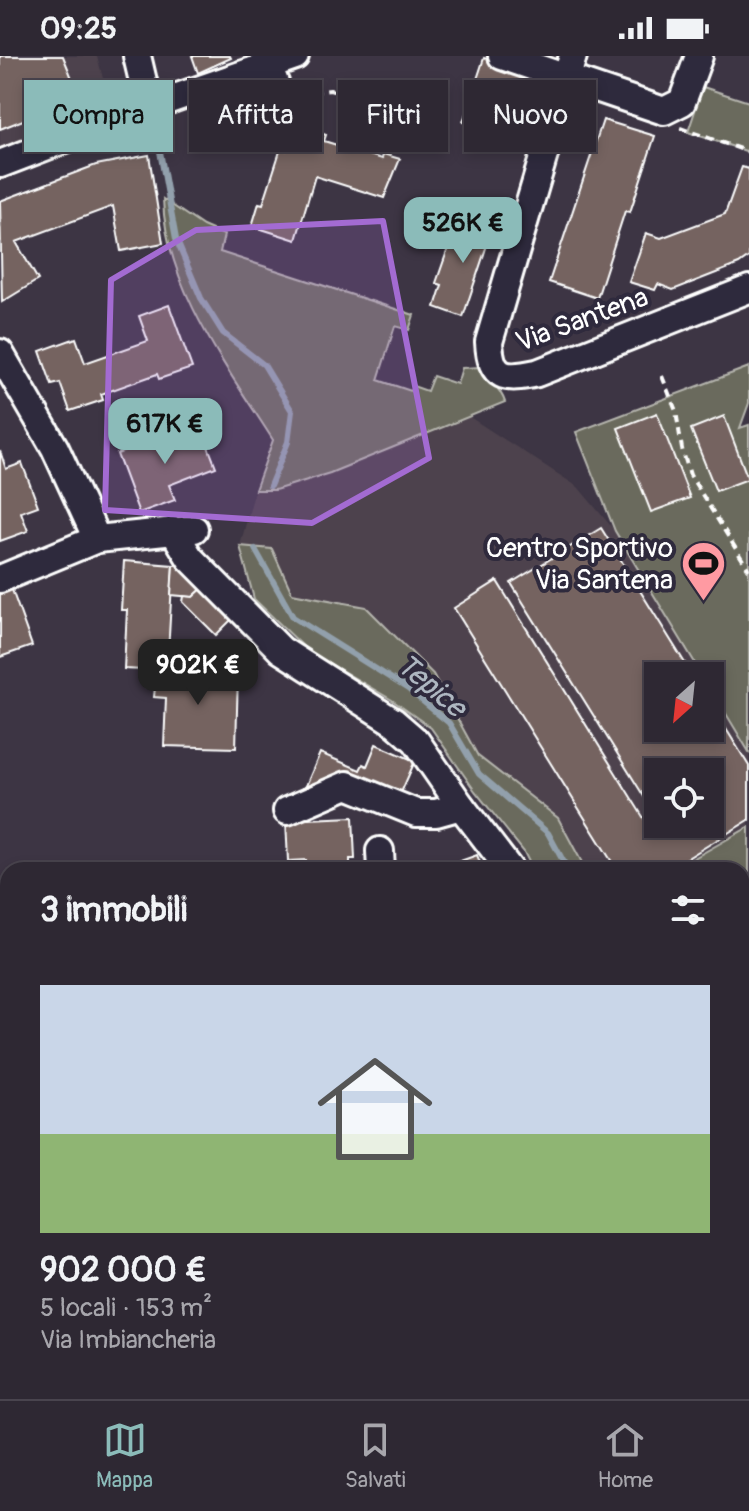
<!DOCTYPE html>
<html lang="it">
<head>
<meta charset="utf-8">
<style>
	body { margin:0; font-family:Pangolin,sans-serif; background:#36303b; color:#f1f3f6; height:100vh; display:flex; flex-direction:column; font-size:30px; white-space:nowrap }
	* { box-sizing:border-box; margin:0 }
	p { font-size:26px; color:#a7a6ac }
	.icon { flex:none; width:44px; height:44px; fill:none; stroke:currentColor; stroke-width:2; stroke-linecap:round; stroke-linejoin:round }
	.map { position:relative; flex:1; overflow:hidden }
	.sheet { position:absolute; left:0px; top:806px; width:750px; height:538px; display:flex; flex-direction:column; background:#2e2833; border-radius:24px 24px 0 0; box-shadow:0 4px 12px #0003,0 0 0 2px #49444e }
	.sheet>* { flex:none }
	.guide { position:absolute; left:24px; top:24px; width:702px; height:72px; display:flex; gap:16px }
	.needle { width:52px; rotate:207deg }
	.buttons { position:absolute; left:644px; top:606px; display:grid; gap:16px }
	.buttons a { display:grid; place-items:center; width:80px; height:80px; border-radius:0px; background:#2e2833; box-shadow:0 4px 12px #0003,0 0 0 2px #49444e; font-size:40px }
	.price { position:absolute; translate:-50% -68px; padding:0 18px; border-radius:16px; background:#8bbbb9; color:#111; font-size:26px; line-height:52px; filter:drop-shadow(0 2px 4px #0008) }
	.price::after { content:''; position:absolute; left:50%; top:48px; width:24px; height:18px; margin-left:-12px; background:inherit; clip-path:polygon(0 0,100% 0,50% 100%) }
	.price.active { background:#222; color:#fff }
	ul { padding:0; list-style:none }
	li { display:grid; align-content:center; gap:16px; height:424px; padding:0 40px }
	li+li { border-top:2px solid #49444e }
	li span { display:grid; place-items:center; height:248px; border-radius:0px; color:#555 }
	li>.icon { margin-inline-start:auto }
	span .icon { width:144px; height:144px; fill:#fffc; stroke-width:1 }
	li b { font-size:34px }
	h2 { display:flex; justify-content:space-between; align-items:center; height:96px; padding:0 40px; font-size:34px }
	.chip { padding:0 28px; border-radius:0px; background:#2e2833; box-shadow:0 4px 12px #0003,0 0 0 2px #49444e; font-size:28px; line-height:72px }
	.chip.active { background:#8bbbb9; color:#111 }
	.status { display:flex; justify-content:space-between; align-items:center; height:56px; padding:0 40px; background:#2e2833; direction:ltr }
	.status svg { height:22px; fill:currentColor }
	.tabs { display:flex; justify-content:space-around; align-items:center; height:112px; border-top:2px solid #49444e; background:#2e2833; font-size:22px; color:#a7a6ac }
	.tabs a { display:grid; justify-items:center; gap:4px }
	.tabs .active { color:#8bbbb9 }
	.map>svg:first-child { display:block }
</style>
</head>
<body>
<div class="status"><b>09:25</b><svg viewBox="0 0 49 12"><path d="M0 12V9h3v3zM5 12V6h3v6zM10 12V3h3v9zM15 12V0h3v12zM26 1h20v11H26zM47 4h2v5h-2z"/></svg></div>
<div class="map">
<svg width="749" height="1343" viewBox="0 0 749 1343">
	<rect width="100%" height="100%" fill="#3d3544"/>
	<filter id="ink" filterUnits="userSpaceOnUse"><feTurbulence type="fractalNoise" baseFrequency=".0125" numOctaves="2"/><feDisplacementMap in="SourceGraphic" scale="16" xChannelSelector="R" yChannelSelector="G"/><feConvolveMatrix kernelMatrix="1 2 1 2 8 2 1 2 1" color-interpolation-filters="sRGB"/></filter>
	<g filter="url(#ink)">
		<g fill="#4e434d" fill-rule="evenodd">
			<path d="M0,0H97L109,45L105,56L0,95Z"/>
			<path d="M468,360L578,431L615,475L703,620H658V672H710V631L749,696V771L673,814H586L558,762L478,700L433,618L366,551L292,537L272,494L240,490L255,434H275L330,417ZM658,716H710V768H658Z"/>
		</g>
		<g fill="#6b6b5d" stroke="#b5b5ae" stroke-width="2">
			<path d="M703,31L749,46V96L688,76Z"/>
			<path d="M163,143L203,170L224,179L220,196L414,259L409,274L395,270L378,324L411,335L413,330L427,335L433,320L457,328L462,312L481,311C489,324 500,331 505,346L330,417L275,434H255L273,384C228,313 165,230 163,143Z"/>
			<path d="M749,311V347L740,372L749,369V696L710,631V620H703L615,475L576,376Z"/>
			<path d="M240,490L272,493L292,537L366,551L433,618L478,700L558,762L586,814H533L524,796L475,735L431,672L392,644L307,594L254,543Z"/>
			<path d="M749,771V977L747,978L749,1089L742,1090V814H673Z"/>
			<path d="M0,1099L8,1114V1201L0,1204Z"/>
			<path d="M583,1336H683L681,1343H582Z"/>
		</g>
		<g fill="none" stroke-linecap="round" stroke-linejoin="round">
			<g stroke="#92a0ac" stroke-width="6">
				<path d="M155,68L176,183L201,242L223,277L264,309L292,355L288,386L270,430"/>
				<path d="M255,493L293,561L408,633L449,667L479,718L548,777L568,814"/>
				<path d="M613,1343L616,1336"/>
			</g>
		</g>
		<g fill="#746361" stroke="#fff" stroke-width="2">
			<path d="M0,0H63L80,42L0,73Z"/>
			<path d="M192,0H230L231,2L198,17Z"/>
			<path d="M484,2L562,29L541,92L463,66Z"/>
			<path d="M237,47L247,78L211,90L201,59Z"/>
			<path d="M603,64L655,80L630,156L625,155L597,242L549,226Z"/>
			<path d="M292,73L308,78L310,74L326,79L324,85L382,103L383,98L400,103L384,142L315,120L296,184L252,170L259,147L263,148L281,92L286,94Z"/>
			<path d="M149,99L163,187L121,195L113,150L16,186L38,224L2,246L0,145L96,109Z"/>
			<path d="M742,111L749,113V201L739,208L673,234L658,228L655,234L629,226L646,177L661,182L725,158Z"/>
			<path d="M464,158L494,168L463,261L435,251L442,229L436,227L452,181L456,182Z"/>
			<path d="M169,249L192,312L159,323L157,318L101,338L103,344L70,355L60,327L52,329L40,295L76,282L85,307L148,285L139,260Z"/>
			<path d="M657,357L690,442L651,456L618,372Z"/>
			<path d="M724,360L748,423L716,435L691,373Z"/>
			<path d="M199,367L216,411L169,429L175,444L139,457L117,398Z"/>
			<path d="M0,395L6,413L22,407L38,450L21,456L28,475L0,485Z"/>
			<path d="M601,472L693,620H658V672H710V647L749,710V764L668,814H617L454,552L497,525L653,777L663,771L661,768H710V716H658V763L511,527Z"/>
			<path d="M124,505L173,509L167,615L124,613L127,554H121Z"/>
			<path d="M173,509H186L205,530L193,541L171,539Z"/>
			<path d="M205,530L235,560L216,579L183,546L184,540L193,541Z"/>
			<path d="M11,531L32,590L0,601V535Z"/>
			<path d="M145,614L238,617L236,692L164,690L166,642L154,641L155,631H145Z"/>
			<path d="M376,688L415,705L400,739L347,715L302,739L320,697L360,714L363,708L367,710Z"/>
			<path d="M353,761L355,803H350V814H306V804L288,805L286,764Z"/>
			<path d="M477,799L483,814H451L449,809Z"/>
			<path d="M0,849L8,869V873L0,876Z"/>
			<path d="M5,874L8,882V912L0,915V876Z"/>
			<path d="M8,916V955L0,958V920Z"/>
			<path d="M45,1336H91L92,1338L79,1343H48Z"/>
			<path d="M415,1336H481L484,1343H418Z"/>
		</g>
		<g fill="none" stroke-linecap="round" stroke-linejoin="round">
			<defs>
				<g id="minor">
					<path d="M137,0L149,51"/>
					<path d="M502,0L664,55L682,46L699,0"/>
					<path d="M573,0L489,286C491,323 505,324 537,317L749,233"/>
					<path d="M268,9L279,37"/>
					<path d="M0,108L149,51L295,0"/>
					<path d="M0,297L55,392L97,483"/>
					<path d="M173,474L190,502L281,594L394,666L416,685L461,750L510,814"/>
					<path d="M0,523L97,483L194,473"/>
					<path d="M287,755L347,729L416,757H436L461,750"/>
					<path d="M380,795L381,814"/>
					<path d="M746,1105L749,1125"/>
					<path d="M0,1288L1,1287"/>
					<path d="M387,1336L390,1343"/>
					<path d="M535,1336L537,1343"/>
					<path d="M570,1336V1343"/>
					<path d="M105,1343L122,1336"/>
				</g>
			</defs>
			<use href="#minor" stroke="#fff" stroke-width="32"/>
			<g stroke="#fff" stroke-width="4" stroke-dasharray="8 6" stroke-linecap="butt">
				<path d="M303,30L306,37L330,34L360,44L347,92"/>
				<path d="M680,72L749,96"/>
				<path d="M662,320L676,355L682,393L690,419L749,514"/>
				<path d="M0,969L8,968"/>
			</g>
			<use href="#minor" stroke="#2f2a3d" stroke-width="26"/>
		</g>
	</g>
	<path fill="#a36bd2" fill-opacity="0.2" stroke="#a36bd2" stroke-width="6" stroke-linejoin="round" d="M383,165L429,402L312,467L105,454L111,224L196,174Z"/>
	<defs>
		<symbol id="stadium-pin" viewBox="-11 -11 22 30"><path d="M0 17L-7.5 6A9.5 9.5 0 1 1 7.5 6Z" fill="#ff9aa2" stroke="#2f2a3d"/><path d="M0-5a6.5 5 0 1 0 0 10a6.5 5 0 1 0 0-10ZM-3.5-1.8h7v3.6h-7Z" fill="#111"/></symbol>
	</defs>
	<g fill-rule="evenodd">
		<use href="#stadium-pin" x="678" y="482" width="51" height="69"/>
	</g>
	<g text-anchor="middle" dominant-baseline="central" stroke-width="8" stroke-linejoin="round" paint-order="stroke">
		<g font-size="28" fill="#fff" stroke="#2f2a3d">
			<text transform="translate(582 264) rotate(-20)">Via Santena</text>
		</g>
		<g font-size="28" fill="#fff" stroke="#2f2a3d" text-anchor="end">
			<text x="673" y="492">Centro Sportivo<tspan x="673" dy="32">Via Santena</tspan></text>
		</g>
		<g font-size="30" font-style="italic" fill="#aeb7c1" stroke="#2f2a3d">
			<text transform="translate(431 630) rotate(40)">Tepice</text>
		</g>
	</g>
</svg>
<div class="buttons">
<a><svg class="needle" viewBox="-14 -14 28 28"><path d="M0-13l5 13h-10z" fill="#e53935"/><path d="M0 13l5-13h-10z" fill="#a7a6ac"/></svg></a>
<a><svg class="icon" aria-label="locate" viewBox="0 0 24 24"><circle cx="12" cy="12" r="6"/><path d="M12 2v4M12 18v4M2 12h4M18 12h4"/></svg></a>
</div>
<b class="price" style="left:463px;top:209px">526K €</b>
<b class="price" style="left:165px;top:410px">617K €</b>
<b class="price active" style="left:198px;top:651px">902K €</b>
<div class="guide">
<a class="chip active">Compra</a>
<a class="chip">Affitta</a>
<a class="chip">Filtri</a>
<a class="chip">Nuovo</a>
</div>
<section class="sheet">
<h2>3 immobili<svg class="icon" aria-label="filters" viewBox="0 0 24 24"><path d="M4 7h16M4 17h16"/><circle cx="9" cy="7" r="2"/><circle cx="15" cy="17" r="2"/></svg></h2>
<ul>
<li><span style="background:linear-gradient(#c9d6e8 60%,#8fb573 0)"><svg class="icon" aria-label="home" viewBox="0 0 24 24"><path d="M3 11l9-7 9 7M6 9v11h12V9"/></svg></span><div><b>902 000 €</b><p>5 locali · 153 m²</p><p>Via Imbiancheria</p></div></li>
</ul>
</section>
</div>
<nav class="tabs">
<a class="active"><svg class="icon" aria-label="map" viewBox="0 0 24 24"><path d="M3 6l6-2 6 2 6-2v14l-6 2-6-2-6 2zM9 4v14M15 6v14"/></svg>Mappa</a>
<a><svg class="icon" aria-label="saved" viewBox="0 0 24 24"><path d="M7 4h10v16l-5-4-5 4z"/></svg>Salvati</a>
<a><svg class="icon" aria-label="home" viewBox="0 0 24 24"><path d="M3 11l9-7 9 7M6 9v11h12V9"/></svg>Home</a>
</nav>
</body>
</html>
